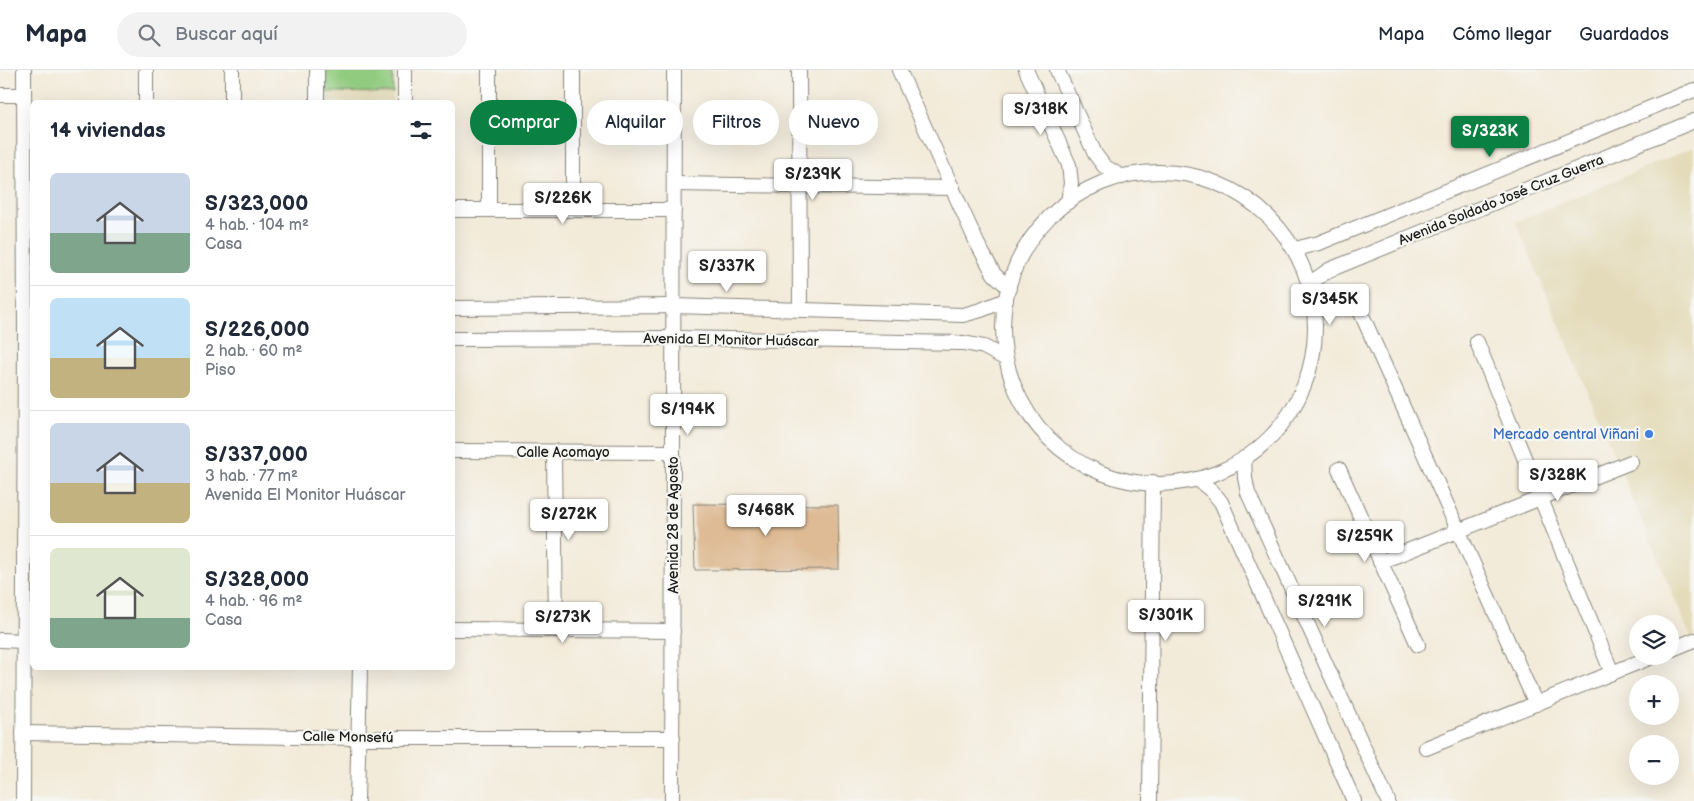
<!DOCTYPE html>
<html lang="es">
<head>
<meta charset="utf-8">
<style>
	body { margin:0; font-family:"Balsamiq Sans",sans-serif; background:#f2f2f3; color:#1f2937; height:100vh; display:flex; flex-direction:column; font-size:19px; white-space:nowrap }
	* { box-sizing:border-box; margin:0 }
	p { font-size:16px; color:#747a83 }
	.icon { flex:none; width:28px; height:28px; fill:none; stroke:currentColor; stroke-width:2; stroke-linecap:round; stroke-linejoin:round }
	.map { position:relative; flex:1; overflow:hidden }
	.panel { position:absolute; left:30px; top:30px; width:425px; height:570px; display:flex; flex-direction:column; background:#fff; border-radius:8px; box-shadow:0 5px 20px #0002 }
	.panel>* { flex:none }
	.hud { position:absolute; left:470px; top:30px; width:475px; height:45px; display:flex; gap:10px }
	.controls { position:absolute; left:1629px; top:545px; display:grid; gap:10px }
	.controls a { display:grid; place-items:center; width:50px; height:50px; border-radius:50%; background:#fff; box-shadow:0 5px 20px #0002; font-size:25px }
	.price { position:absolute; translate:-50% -42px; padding:0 11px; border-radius:5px; background:#fff; color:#222; font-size:16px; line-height:32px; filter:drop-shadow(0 1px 2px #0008) }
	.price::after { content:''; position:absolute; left:50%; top:30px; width:15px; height:11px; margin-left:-8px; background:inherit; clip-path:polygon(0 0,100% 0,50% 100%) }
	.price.selected { background:#0b8043; color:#fff }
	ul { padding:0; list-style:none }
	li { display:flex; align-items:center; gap:15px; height:125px; padding:0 20px }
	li+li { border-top:1px solid #e0e1e3 }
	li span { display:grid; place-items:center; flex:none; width:140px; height:100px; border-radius:8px; color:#555 }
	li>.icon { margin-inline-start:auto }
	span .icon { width:60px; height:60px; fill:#fffc; stroke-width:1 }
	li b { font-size:21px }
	h2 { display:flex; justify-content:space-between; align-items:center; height:60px; padding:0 20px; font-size:21px }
	.pill { padding:0 18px; border-radius:22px; background:#fff; box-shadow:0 5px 20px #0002; font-size:18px; line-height:45px }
	.pill.selected { background:#0b8043; color:#fff }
	header { display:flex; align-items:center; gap:30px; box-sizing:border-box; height:70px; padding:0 25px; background:#fff; border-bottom:1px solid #e0e1e3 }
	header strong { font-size:24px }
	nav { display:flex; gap:28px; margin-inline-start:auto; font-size:18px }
	.search { width:350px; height:45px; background:#f2f2f3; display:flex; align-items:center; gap:12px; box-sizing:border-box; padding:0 18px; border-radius:28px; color:#747a83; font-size:19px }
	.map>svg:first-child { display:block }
</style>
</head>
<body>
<header>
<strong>Mapa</strong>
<div class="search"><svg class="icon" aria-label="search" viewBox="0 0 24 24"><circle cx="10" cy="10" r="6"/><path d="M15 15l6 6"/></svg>Buscar aquí</div>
<nav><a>Mapa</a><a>Cómo llegar</a><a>Guardados</a></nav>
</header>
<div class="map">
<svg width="1694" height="731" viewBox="0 0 1694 731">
	<rect width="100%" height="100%" fill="#f6f6f2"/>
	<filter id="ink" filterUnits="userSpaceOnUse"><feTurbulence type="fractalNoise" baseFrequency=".02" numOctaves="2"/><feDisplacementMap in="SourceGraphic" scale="10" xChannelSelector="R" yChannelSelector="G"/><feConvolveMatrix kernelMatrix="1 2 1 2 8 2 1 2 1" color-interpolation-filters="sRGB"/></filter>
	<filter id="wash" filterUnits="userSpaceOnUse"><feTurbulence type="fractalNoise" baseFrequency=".0096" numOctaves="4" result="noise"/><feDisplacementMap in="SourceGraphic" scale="20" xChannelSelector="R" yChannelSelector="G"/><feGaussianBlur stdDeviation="1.12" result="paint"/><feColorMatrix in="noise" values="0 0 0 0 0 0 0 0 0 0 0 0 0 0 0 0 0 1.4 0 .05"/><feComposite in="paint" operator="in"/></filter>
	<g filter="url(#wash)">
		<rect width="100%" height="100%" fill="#f3ebda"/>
		<g fill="#e4dbba">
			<path d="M326,22L393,23V32H326Z"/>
			<path d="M1694,77V575L1516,152Z"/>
		</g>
		<path fill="#91cb7f" stroke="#56744e" d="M326,0H393V23L326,22Z"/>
		<g id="blocks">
			<path fill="#debb95" d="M693,434L838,435L839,499L695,500Z"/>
		</g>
	</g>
	<g filter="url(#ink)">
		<use href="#blocks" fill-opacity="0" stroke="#88847b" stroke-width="1"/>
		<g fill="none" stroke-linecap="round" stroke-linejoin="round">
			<defs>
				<g id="minor">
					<path d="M405,0V32"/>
					<path d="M489,0V140"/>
					<path d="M799,0L800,240"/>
					<path d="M899,0L977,173L994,204L1009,218"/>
					<path d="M1026,0L1069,95L1071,113L1068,132"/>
					<path d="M1057,0L1095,84L1104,96L1122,107"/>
					<path d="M0,25H24"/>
					<path d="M146,32V0"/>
					<path d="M232,32V0"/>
					<path d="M317,32V0"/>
					<circle cx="1159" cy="258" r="156"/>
					<path d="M674,114L953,118"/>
					<path d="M452,140H674"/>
					<path d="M573,140V0"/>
					<path d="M1295,179L1319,173L1694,20"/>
					<path d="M1310,213L1329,200L1694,51"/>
					<path d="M1353,225L1536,634"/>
					<path d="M452,238L674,236L963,245L981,240L1006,230"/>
					<path d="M452,269L674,268L964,273L984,277L1006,289"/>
					<path d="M1477,272L1612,603"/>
					<path d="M452,381L673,382"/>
					<path d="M554,382L556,560"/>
					<path d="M1244,388L1245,408L1248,423L1388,731"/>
					<path d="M1339,399L1418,575"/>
					<path d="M1197,409L1212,421L1221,432L1354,731"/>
					<path d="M1380,492L1631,392"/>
					<path d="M452,559L673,561"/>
					<path d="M0,570L24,571"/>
					<path d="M1670,580L1694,570"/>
					<path d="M23,663L359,668H673"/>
					<path d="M1426,678L1654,586"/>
					<path d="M23,731L25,266L24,0"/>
					<path d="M357,731L360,598"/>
					<path d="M672,731L674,0"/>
					<path d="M1150,731L1153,412"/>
				</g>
			</defs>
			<use href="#minor" stroke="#88847b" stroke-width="16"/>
			<use href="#minor" stroke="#fff" stroke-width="14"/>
		</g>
	</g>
	<circle fill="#3f7fe0" stroke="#f6f6f2" stroke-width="2" cx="1649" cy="364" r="5"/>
	<g text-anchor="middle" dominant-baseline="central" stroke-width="4.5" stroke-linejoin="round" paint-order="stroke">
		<g font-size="14" fill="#1c1c1c" stroke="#f6f6f2">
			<text transform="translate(1501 130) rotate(-22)">Avenida Soldado José Cruz Guerra</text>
			<text transform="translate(731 270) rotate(1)">Avenida El Monitor Huáscar</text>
			<text x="563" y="382">Calle Acomayo</text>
			<text transform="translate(673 455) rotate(-90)">Avenida 28 de Agosto</text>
			<text transform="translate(348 667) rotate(1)">Calle Monsefú</text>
		</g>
		<g font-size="14" fill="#366cbe" stroke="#f6f6f2" text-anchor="end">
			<text x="1639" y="364">Mercado central Viñani</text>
		</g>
	</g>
</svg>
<div class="controls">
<a><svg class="icon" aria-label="layers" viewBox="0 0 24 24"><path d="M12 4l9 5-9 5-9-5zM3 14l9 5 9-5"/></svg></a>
<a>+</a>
<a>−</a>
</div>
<b class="price" style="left:1041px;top:66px">S/318K</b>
<b class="price selected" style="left:1490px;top:88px">S/323K</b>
<b class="price" style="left:813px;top:131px">S/239K</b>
<b class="price" style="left:563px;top:155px">S/226K</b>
<b class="price" style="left:727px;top:223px">S/337K</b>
<b class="price" style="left:1330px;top:256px">S/345K</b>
<b class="price" style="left:688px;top:366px">S/194K</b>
<b class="price" style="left:1558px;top:432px">S/328K</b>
<b class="price" style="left:766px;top:467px">S/468K</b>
<b class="price" style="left:569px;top:471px">S/272K</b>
<b class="price" style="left:1365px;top:493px">S/259K</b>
<b class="price" style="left:1325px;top:558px">S/291K</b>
<b class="price" style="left:1166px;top:572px">S/301K</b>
<b class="price" style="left:563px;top:574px">S/273K</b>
<div class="hud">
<a class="pill selected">Comprar</a>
<a class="pill">Alquilar</a>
<a class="pill">Filtros</a>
<a class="pill">Nuevo</a>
</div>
<section class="panel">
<h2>14 viviendas<svg class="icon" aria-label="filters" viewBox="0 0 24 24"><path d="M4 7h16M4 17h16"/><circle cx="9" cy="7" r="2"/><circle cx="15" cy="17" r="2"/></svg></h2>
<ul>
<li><span style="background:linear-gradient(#c9d6e8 60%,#7fa58c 0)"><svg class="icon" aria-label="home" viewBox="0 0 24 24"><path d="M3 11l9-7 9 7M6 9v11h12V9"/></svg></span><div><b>S/323,000</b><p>4 hab. · 104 m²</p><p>Casa</p></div></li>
<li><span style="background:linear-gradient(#bfe0f5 60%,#c2b280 0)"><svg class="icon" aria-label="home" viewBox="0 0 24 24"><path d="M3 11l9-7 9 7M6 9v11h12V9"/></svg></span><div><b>S/226,000</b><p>2 hab. · 60 m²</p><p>Piso</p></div></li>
<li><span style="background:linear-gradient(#c9d6e8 60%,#c2b280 0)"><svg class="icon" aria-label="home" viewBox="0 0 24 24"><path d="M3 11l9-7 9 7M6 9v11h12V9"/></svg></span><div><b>S/337,000</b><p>3 hab. · 77 m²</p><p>Avenida El Monitor Huáscar</p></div></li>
<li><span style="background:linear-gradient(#dfe7d0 70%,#7fa58c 0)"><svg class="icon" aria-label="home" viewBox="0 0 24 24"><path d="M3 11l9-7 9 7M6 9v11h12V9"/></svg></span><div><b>S/328,000</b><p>4 hab. · 96 m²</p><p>Casa</p></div></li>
</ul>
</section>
</div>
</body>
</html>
